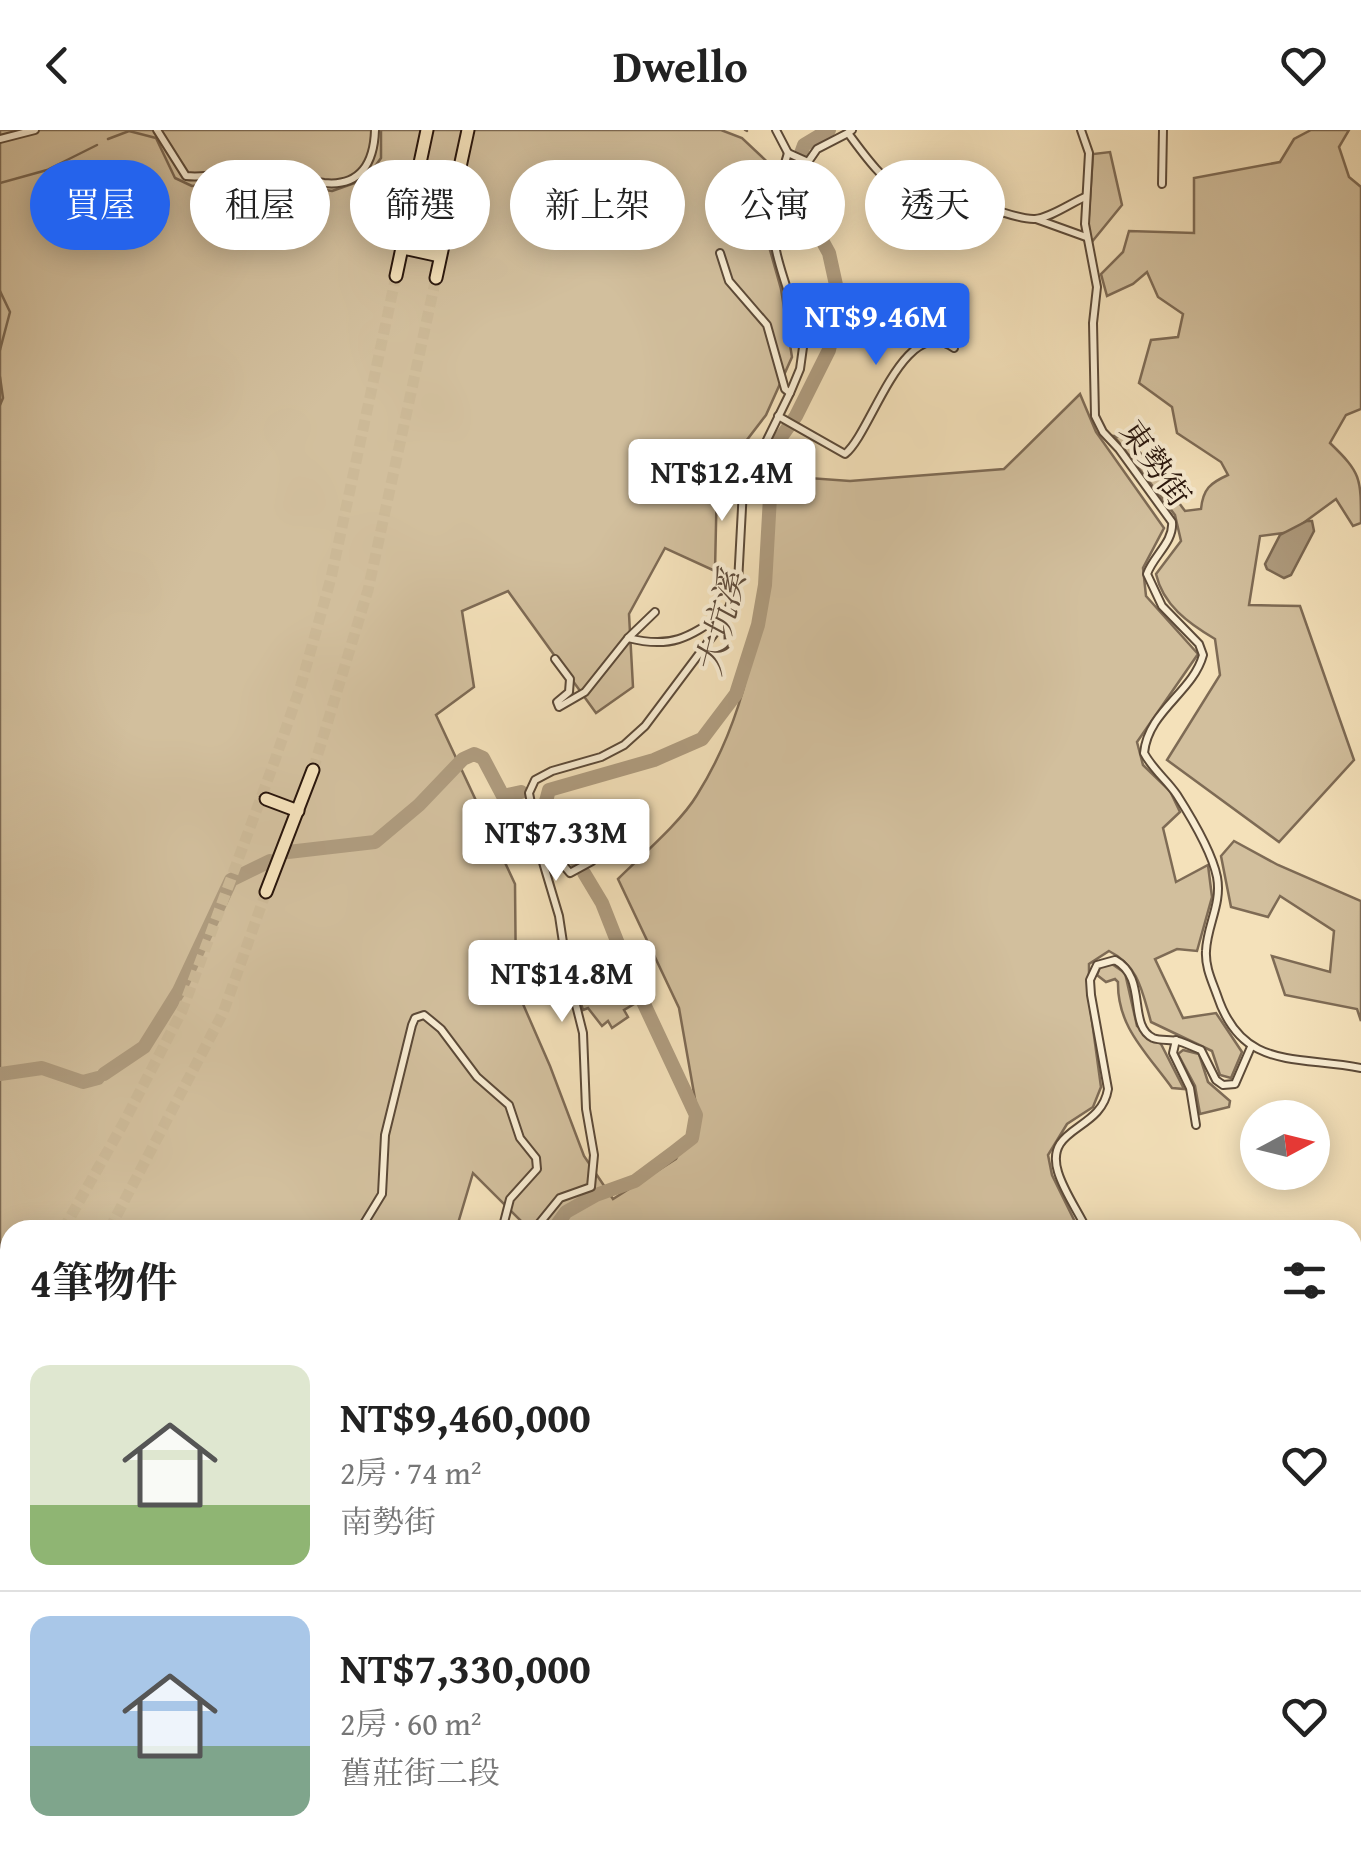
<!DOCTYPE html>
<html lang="zh-TW">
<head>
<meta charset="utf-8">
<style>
	body { margin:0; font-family:"Gentium Book Plus","Noto Serif TC",serif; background:#f6f6f6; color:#222; height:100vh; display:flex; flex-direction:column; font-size:38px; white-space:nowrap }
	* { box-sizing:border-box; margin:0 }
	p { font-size:32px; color:#767676 }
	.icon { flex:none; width:55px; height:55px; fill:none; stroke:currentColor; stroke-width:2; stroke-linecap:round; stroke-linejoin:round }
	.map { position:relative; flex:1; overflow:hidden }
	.details { position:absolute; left:0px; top:1090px; width:1362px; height:640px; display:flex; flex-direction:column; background:#fff; border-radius:30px 30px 0 0; box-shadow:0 5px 25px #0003 }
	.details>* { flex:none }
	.banner { position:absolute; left:30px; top:30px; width:1302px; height:90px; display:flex; gap:20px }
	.needle { width:65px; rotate:83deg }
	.fabs { position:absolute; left:1240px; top:970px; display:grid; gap:20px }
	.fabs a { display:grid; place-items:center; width:90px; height:90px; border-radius:50%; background:#fff; box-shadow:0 5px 25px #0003; font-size:50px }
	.price { position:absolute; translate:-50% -85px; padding:0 22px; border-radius:10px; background:#fff; color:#222; font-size:32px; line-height:65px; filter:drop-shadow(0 2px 5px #0008) }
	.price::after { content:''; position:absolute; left:50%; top:60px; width:30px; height:22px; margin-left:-15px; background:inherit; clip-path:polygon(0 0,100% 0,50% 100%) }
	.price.current { background:#2563eb; color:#fff }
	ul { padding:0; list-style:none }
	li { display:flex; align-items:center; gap:30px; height:250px; padding:0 30px }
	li+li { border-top:2px solid #e0e0e0 }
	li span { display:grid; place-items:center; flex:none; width:280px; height:200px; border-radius:20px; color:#555 }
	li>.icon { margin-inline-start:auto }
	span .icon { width:120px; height:120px; fill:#fffc; stroke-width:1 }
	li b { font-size:42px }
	h2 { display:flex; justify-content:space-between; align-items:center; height:120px; padding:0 30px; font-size:42px }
	.chip { padding:0 35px; border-radius:45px; background:#fff; box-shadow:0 5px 25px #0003; font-size:35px; line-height:90px }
	.chip.current { background:#2563eb; color:#fff }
	header { display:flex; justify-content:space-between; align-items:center; height:130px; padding:0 30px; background:#fff; font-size:45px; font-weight:700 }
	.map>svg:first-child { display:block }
</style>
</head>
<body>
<header><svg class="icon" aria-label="back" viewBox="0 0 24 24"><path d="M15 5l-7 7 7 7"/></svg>Dwello<svg class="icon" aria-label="heart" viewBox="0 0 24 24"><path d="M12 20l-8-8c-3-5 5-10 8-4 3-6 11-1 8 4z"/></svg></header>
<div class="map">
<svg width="1361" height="1730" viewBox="0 0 1361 1730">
	<rect width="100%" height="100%" fill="#f4e1ba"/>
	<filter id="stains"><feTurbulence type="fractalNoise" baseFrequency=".002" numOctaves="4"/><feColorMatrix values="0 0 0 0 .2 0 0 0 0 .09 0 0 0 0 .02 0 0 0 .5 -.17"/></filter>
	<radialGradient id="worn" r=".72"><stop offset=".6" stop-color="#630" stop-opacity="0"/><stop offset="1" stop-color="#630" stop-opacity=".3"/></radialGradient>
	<g fill="#d2bf9d" stroke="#7e6b55" stroke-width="2.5">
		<path d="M0,0H721L742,8L778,42L761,88L781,159L792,227L766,285L717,349L715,441L665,418L629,484L633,557L596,583L508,461L462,481L474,557L436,585L515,754L516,858L550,936L584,1026L613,1069L676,1029L698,986L679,878L618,749C641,726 681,692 697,665C758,568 766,457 768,345L850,351L1004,339L1080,264L1096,302L1164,398L1143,438L1146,466L1198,524L1137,612L1143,635L1170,661L1180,682L1163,698L1176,752L1208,735L1212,767L1197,821L1177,819L1155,829L1183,888L1216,883L1242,922L1231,948L1220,945L1212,921L1151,892C1142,861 1139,836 1109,821L1089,834V869L1101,957L1093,977L1067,994L1048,1025L1052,1045L1079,1100H530L473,1043L456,1100H10V1720H335L331,1730H0Z"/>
		<path d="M1311,0H1349L1339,17L1349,47L1361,57V279L1346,285L1330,313C1361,343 1361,347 1361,393L1353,396L1336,369L1291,402L1260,406L1249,475L1300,476L1354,630L1279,712L1167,630L1220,545L1215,509C1188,493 1163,475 1156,444L1181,411L1175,385L1114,306L1125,307L1148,331L1185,381L1201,379C1203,359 1210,353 1228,345L1221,332L1177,303L1172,277L1139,253L1151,210L1178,207L1183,184L1158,167L1147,142L1133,154L1107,166L1101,144L1123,122L1129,101L1194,103V48L1280,32L1294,9Z"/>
		<path d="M1110,22L1122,75L1091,113L1088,99L1093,24Z"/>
		<path d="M1234,711L1278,735L1361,771V891L1357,879L1285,865L1272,826L1330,842L1334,801L1280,766L1268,787L1231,777L1221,726Z"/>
		<path d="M589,832L591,837L605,832L607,837L615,835L620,852L634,874L624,880L628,887L612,898L608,891L602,896L588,878L583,880L576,857L586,854L583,835Z"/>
		<path d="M1109,832L1125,843L1137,896L1161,914L1184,959L1172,958C1147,923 1117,897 1118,852L1115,849L1106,852L1097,845L1100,837Z"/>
		<path d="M1183,920L1199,924L1208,952L1230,971L1229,977L1200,984L1195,956L1178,924Z"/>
		<path d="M1361,1287V1730H985V1720H1352V1289Z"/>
		<path d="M362,1720H687L694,1730H355Z"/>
	</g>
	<path fill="#af9c7f" stroke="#7a6751" stroke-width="2.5" d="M1307,391H1312L1314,401L1291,445L1284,448L1267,439L1265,434L1280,405Z"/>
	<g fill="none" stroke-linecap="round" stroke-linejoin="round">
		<g stroke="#7a6751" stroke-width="2.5">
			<path d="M745,0L747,1"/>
			<path d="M108,9L129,1L156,8L175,48L192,56L255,49L332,61L366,49L381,28V0"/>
			<path d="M0,53L47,40L97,15"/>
			<path d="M0,161L10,182L0,220"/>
			<path d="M0,247L3,268L0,275"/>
			<path d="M0,1341L10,1332"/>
			<path d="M1352,1551L1361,1538"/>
		</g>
		<g stroke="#af9c7f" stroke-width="14">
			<path d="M288,722L375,712L419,675L463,629L474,624L483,628L503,666L521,662"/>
			<path d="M577,732L545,675L549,660L654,630L702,609L736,564L758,495L765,455L772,332L779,310L796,286L829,220L840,173L829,123L796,63L794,43L804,15L829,0"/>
			<path d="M0,944L42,938L83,952L98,948"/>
			<path d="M104,944L144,917L179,861L231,750L270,731"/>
			<path d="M553,1100L566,1082L596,1065L635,1051L674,1022L692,1008L696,985L630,844L602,773L584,743"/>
			<path d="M340,1730L346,1720"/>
		</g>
		<g stroke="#ccb997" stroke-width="11" stroke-dasharray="11 5.5" stroke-linecap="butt">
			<path d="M313,640L368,460L436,148"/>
			<path d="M63,1100L123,994L182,881L275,630L301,555L331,448L396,146"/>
			<path d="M109,1100L223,883L266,762"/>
			<path d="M0,1207L10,1192"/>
			<path d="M0,1272L10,1258"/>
		</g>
		<defs>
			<g id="minor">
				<path d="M157,0L186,46C213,49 237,37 263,37C285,37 303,50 324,53C361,57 374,32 375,0"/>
				<path d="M776,0L788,23"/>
				<path d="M852,0L848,3C899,73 902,64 982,77C998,79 1019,90 1035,89C1050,88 1071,73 1085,67"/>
				<path d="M1081,0L1089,23L1085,94L1097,157L1093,193L1095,286L1103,302L1119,319L1172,392C1174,412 1153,426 1147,444L1162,476L1199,514L1203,525C1193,562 1148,581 1144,623C1153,640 1167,650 1177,665C1191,687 1212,722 1217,747C1222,774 1207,795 1206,821C1205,837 1212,851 1217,865C1242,941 1296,925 1361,938"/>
				<path d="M0,9L35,0"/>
				<path d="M788,23L808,32L817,19L848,3"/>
				<path d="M1162,54L1163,0"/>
				<path d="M1036,89L1086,107"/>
				<path d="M720,123L729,151L767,195L785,259L790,263"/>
				<path d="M778,286L845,324C872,303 903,182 954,218"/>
				<path d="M628,508C671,519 688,508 723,484"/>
				<path d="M555,529L570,549L569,562L557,572L559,577L585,562L628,508L655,482"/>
				<path d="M538,705L570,743L592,731"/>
				<path d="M1176,910L1173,923L1190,958L1196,995"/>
				<path d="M360,1100L382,1064L385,1005L412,895L415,888L424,885L441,899L477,947L509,975L520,1008L536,1028L537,1039L510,1069L502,1100"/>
				<path d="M534,1100L560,1068L591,1057L594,1025L586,979L583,903L567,839L559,786L542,729L529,663L535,650L552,641L601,627L624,615L645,596L714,504L728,480L738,453L743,359L790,263L800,239L804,210C794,175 766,112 773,77C777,59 783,40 788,23"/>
				<path d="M1087,1100C1078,1081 1064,1062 1058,1042C1044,996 1101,1002 1108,959L1091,865L1090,850L1097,835L1115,830C1148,848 1127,895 1153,908C1160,911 1170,909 1178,911C1185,913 1193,917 1201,920L1216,950L1223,955L1235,954L1251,917"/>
				<path d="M1352,1221L1361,1214"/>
				<path d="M0,1588L10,1581"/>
				<path d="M1134,1720L1138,1730"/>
				<path d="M334,1730L340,1720"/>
				<path d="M402,1730L411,1720"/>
				<path d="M757,1730L763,1720"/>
			</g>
			<g id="motorway">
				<path d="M403,118L440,126"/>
				<path d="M396,146L427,0"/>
				<path d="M436,148L468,0"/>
				<path d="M266,669L298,681"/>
				<path d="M266,762L313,640"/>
			</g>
		</defs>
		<use href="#minor" stroke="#5c4a38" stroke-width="10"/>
		<use href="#motorway" stroke="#2a170d" stroke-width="15"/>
		<use href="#minor" stroke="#f8ecd2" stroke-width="6"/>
		<use href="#motorway" stroke="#f4e1ba" stroke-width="11"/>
	</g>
	<g text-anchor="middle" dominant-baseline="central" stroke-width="8" stroke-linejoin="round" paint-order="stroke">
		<g font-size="32" fill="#2a170d" stroke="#f8ecd2">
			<text transform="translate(1156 333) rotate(55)">東勢街</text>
		</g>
		<g font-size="35" font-style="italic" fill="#5f4c3b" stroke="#f8ecd2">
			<text transform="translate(720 493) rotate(-76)">大坑溪</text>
		</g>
	</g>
	<rect width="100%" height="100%" filter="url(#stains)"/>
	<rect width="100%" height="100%" fill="url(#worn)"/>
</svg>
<div class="fabs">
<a><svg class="needle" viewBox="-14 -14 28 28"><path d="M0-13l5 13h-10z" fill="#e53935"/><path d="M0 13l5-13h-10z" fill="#767676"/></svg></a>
</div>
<b class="price current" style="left:876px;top:238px">NT$9.46M</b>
<b class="price" style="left:722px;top:394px">NT$12.4M</b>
<b class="price" style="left:556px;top:754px">NT$7.33M</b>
<b class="price" style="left:562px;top:895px">NT$14.8M</b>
<div class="banner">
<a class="chip current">買屋</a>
<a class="chip">租屋</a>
<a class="chip">篩選</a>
<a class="chip">新上架</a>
<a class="chip">公寓</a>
<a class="chip">透天</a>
</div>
<section class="details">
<h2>4筆物件<svg class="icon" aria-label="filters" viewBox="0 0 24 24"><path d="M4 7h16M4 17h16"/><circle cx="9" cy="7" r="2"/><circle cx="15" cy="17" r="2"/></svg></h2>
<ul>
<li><span style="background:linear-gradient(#dfe7d0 70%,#8fb573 0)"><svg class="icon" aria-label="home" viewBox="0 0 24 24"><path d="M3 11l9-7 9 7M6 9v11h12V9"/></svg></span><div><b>NT$9,460,000</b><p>2房 · 74 m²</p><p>南勢街</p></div><svg class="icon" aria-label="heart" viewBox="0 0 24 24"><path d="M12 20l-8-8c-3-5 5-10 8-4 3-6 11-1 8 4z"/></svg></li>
<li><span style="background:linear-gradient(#a9c7e8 65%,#7fa58c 0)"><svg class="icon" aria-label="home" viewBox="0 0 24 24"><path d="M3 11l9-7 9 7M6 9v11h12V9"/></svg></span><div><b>NT$7,330,000</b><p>2房 · 60 m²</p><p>舊莊街二段</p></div><svg class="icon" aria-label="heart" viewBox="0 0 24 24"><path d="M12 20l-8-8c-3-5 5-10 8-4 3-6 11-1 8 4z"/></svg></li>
</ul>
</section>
</div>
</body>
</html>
